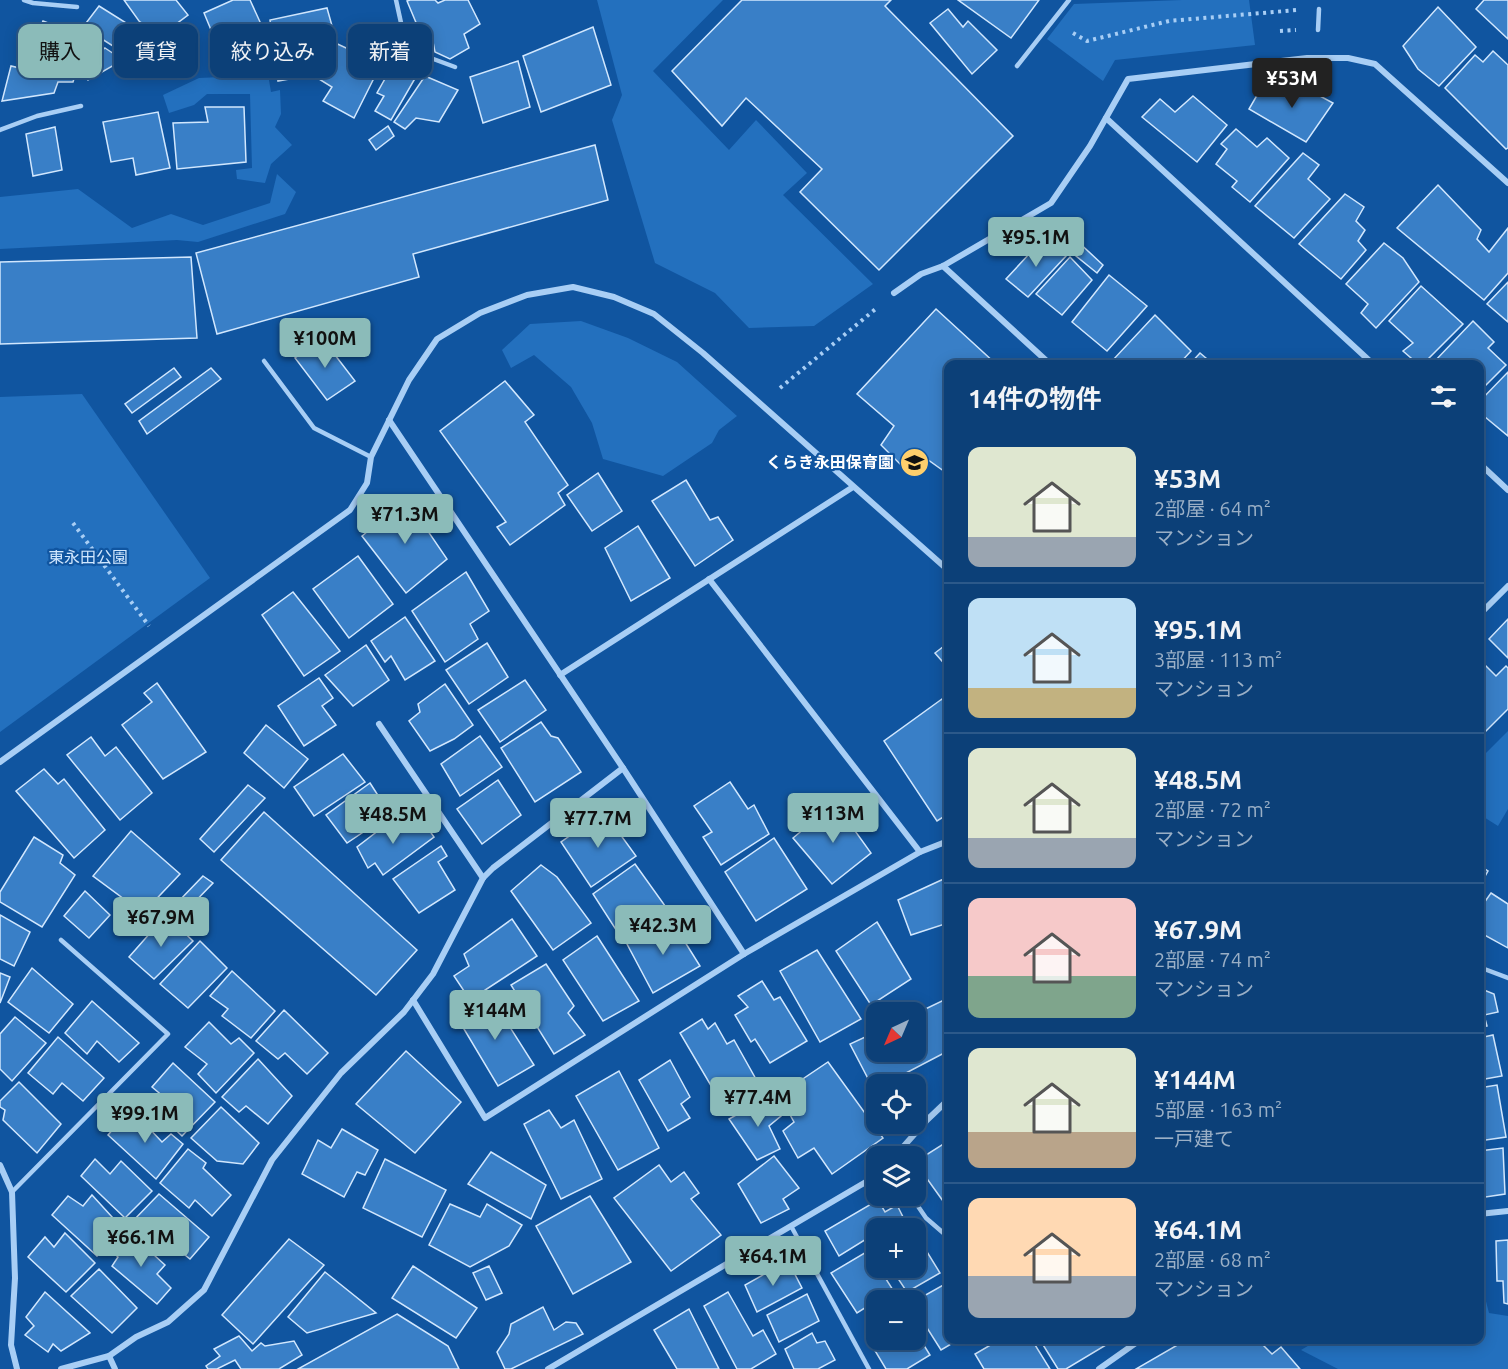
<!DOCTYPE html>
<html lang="ja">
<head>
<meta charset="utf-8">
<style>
	body { margin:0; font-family:Ubuntu,"Noto Sans JP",sans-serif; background:#1a4b80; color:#f1f3f6; height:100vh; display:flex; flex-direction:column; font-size:22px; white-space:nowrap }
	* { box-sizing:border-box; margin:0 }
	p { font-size:20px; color:#9aafc6 }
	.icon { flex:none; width:33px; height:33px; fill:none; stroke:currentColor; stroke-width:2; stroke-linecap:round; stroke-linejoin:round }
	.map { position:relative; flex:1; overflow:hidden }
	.sheet { position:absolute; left:944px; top:360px; width:540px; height:984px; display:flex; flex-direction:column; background:#0c4078; border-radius:12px; box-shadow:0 3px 15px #0003,0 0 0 2px #2c598a }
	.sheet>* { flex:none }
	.top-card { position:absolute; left:18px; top:24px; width:570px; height:54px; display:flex; gap:12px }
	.needle { width:39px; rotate:224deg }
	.controls { position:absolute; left:866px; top:1002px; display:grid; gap:12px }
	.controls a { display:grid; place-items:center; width:60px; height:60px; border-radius:12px; background:#0c4078; box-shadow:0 3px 15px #0003,0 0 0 2px #2c598a; font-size:30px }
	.price { position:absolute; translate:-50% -51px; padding:0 14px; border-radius:6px; background:#8bbbb9; color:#111; font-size:20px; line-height:39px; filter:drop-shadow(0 2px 3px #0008) }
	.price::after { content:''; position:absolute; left:50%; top:36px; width:18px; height:14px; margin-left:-9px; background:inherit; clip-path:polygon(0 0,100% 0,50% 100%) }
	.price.selected { background:#222; color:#fff }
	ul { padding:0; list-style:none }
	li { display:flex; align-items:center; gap:18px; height:150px; padding:0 24px }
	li+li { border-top:2px solid #2c598a }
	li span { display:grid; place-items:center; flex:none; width:168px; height:120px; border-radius:12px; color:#555 }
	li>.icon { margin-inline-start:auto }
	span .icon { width:72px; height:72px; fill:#fffc; stroke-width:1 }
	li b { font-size:26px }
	h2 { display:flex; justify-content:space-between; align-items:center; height:72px; padding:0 24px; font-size:26px }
	.chip { padding:0 21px; border-radius:12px; background:#0c4078; box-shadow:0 3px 15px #0003,0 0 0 2px #2c598a; font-size:21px; line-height:54px }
	.chip.selected { background:#8bbbb9; color:#111 }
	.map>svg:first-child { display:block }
</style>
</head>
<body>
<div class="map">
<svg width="1508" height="1369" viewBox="0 0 1508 1369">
	<rect width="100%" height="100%" fill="#1055a0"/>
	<g fill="#2370be">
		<path d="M597,0H723L653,71L729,150L756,120L807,173L783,195L873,284L814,326L749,328L715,293L655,263L612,120L622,95Z"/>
		<path d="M1182,0H1249L1255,45L1115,60L1103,81L1047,39L1074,4Z"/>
		<path d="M264,51L271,92L280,90L281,114L275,127L292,145L271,164L265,183L237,179L236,170L252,168L250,94H207L194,105L169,113L163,95L199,78L245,76L249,61Z"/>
		<path d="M277,174L296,192L285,214L198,242L177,240L0,249V197L78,189L132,228L171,214L203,225L270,203Z"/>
		<path d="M581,321L628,338L677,362L737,416L719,430L712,443L663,476L603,459L592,423L571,387L534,355L511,368L502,350L530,324Z"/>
		<path d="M82,394L210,578L0,732V397Z"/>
		<path d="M1508,731V809L1498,826L1479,814V760Z"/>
		<path d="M1479,1274L1489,1313L1508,1316V1369H1338L1301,1350L1318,1340H1479Z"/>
	</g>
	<g fill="#397fc7" stroke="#d1e7fe" stroke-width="1.5">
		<path d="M124,0H176L188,15L160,36L139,21Z"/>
		<path d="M233,0H250L266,35L221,54L204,13Z"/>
		<path d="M410,0H435L438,3L445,0H468L480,24L464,34L469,48L450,59L435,52L433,42L425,44L407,1Z"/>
		<path d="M742,0H891L885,6L1013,136L879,270L800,192L822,169L746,98L722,126L672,71Z"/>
		<path d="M958,0H1039L1011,38Z"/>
		<path d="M1484,0H1508V39L1476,9Z"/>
		<path d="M99,6L155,41L135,60L83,27Z"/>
		<path d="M1438,7L1476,47L1439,86L1418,69L1403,46Z"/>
		<path d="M327,8L334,33L312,39L302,58L306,76L278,81L270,20Z"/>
		<path d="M948,9L963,27L968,21L997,50L972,74L930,23Z"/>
		<path d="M43,21L84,37L75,61L31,48Z"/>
		<path d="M593,27L611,85L541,112L523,56Z"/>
		<path d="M331,41L381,64L354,118L323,101L332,87L314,76Z"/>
		<path d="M105,48L123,60L88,80L80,63Z"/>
		<path d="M1493,51L1508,65V148L1506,149L1445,88L1475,55L1483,62Z"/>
		<path d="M28,57L76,72L73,82H58L54,93L2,101L11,66L24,69Z"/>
		<path d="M518,61L530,107L483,123L470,77Z"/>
		<path d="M394,63L417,75L391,120L375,111L384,96L377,93Z"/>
		<path d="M425,76L458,90L439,122L416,118L405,129L394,122Z"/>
		<path d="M1294,82L1333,103L1306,142L1249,109L1263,85L1287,95Z"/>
		<path d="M1193,96L1227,125L1197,162L1142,117L1160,99L1175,112Z"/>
		<path d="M205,107H244L246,162L177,169L173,123L208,122Z"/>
		<path d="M158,112L170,168L136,175L133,158L111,162L103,122Z"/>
		<path d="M388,126L394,136L376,150L369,140Z"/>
		<path d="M55,127L62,170L33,176L26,134Z"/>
		<path d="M1236,129L1257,147L1267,138L1289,158L1250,202L1232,187L1237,181L1216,164L1227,149L1221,144Z"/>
		<path d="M595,145L608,200L413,254L419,277L217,334L196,253Z"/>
		<path d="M1303,153L1319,165L1308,179L1330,199L1294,238L1255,206Z"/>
		<path d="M1438,185L1481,230L1477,239L1489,252L1508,228V273L1484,300L1397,228Z"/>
		<path d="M1345,194L1364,207L1356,221L1365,230L1358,241L1366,250L1341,279L1299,244Z"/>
		<path d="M1060,225L1103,265L1097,273L1050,235Z"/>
		<path d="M1043,239L1066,256L1028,297L1006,279Z"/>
		<path d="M1384,243L1403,258L1419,282L1376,328L1361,313L1368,304L1346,284Z"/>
		<path d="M191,257L197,338L0,344V262Z"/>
		<path d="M1070,257L1092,280L1062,315L1036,294Z"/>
		<path d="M1109,275L1147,306L1107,351L1072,322Z"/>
		<path d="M1508,282V322L1487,304Z"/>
		<path d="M1421,286L1463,324L1423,364H1418L1403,351L1413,343L1389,321Z"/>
		<path d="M936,309L996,364H948V474L917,452L904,468L881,445L894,426L857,394Z"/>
		<path d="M1155,315L1191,351L1179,364H1114L1111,362Z"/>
		<path d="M1473,321L1494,342L1488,348L1506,365L1479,392V364H1435L1433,363Z"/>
		<path d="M322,338L355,381L327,400L295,358Z"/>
		<path d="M1200,353L1213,364H1190Z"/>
		<path d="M174,368L181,377L132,413L125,404Z"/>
		<path d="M211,368L221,379L147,434L139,421Z"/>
		<path d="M1508,372V436L1479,412V402Z"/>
		<path d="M505,381L534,415L525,422L568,485L558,493L565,505L510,545L497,527L506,522L440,431Z"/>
		<path d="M598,473L622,511L592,531L567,495Z"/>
		<path d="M686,480L710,520L718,517L733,540L695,566L652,501Z"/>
		<path d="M404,496L447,559L406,593L362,536L389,514L385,509Z"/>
		<path d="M638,526L670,578L631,601L605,548Z"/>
		<path d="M358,556L393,604L349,638L313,589Z"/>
		<path d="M466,572L489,611L470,624L478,639L445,662L412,611Z"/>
		<path d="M293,592L340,651L304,676L262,615Z"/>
		<path d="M405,617L435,661L405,680L391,656L385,662L371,641Z"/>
		<path d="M1508,619V658L1489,639Z"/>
		<path d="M487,643L508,677L469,704L446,670Z"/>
		<path d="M948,643V668L935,653Z"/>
		<path d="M366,645L389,680L353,706L325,675Z"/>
		<path d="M1479,659L1496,676L1506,666L1508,668V709L1479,738Z"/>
		<path d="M319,678L333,698L322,706L336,725L304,746L278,706Z"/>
		<path d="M525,680L546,710L500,742L478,710Z"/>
		<path d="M157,683L206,752L163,779L122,725L152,702L144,693Z"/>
		<path d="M445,684L473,725L454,739L430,751L409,721L420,712L418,704Z"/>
		<path d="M942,699L948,708V814L937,821L884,741Z"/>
		<path d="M541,722L551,736L558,738L581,772L535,802L501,748Z"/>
		<path d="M266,725L308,759L284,788L244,753Z"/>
		<path d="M480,736L502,767L460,796L441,764Z"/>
		<path d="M91,737L105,756L116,747L152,793L120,820L67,755Z"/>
		<path d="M343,754L365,782L314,816L294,787Z"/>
		<path d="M44,769L58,784L64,779L105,830L74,858L16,791Z"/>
		<path d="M498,780L521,815L482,844L457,809Z"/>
		<path d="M730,782L748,809L754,805L769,834L721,865L703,837L712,832L694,806Z"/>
		<path d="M370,783L390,814L347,843L326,815Z"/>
		<path d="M248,785L265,798L214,852L200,839Z"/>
		<path d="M835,803L871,853L832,884L793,838Z"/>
		<path d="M264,812L417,950L376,995L221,860Z"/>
		<path d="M604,812L636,856L591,887L561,842Z"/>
		<path d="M396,817L406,831L423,821L434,837L383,875L375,863L368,868L357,847Z"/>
		<path d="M131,831L180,874L143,913L93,876Z"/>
		<path d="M34,837L63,855L60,863L75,875L42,927L0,902V892Z"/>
		<path d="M774,838L807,889L756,921L725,872Z"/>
		<path d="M441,846L447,856L438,862L455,890L419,913L393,879Z"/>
		<path d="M635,864L668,910L622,939L593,894Z"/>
		<path d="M541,865L557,877L591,923L553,950L511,891Z"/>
		<path d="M1479,865L1488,871L1479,887Z"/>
		<path d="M203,876L213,883L186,911L177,903Z"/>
		<path d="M948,877V923L911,935L898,900Z"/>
		<path d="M85,891L110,915L89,938L64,916Z"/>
		<path d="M1491,893L1508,904V948L1479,932V910Z"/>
		<path d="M0,915L30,932L14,966L0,959Z"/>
		<path d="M166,915L193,941L154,979L129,957Z"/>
		<path d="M670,918L700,966L653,993L627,944Z"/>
		<path d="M512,919L537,956L470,1000L454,976L469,966L464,954Z"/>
		<path d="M877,922L911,979L871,1005L836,951Z"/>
		<path d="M597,936L639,1001L603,1021L563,960Z"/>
		<path d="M200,941L227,968L188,1008L160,984Z"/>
		<path d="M817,950L861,1019L820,1042L780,971Z"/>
		<path d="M546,964L574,1006L568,1013L585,1035L554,1054L511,985Z"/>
		<path d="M32,968L73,1004L49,1033L8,1002Z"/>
		<path d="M232,971L275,1011L251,1038L222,1016L228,1009L210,996Z"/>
		<path d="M0,973L10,977L0,1003Z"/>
		<path d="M762,981L774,1000L780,997L807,1041L770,1063L755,1039L751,1042L735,1015L748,1007L738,996Z"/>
		<path d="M1479,988L1494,994L1498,1012L1484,1015L1487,1026L1479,1028Z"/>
		<path d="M490,996L534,1065L498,1086L458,1019L469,1013L466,1008Z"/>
		<path d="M944,1000L948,1010V1051L885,1084H876V1089L874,1090L850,1044L876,1032V1052H915V1014Z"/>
		<path d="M92,1001L139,1043L119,1062L97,1041L87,1054L65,1033Z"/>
		<path d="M284,1010L328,1053L307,1074L285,1053L278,1059L256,1041Z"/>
		<path d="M15,1017L46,1043L12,1081L0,1069V1034Z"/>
		<path d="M702,1019L708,1029L715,1023L727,1044L734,1040L757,1081L720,1101L680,1033Z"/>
		<path d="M209,1022L231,1044L239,1038L254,1053L216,1093L198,1074L207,1064L185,1047Z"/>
		<path d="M1493,1035L1502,1076L1479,1080V1038Z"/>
		<path d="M58,1037L104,1078L83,1101L62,1083L53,1094L28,1073Z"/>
		<path d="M406,1051L461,1102L415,1153L356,1104Z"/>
		<path d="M258,1059L292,1096L268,1124L246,1106L239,1112L222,1097Z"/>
		<path d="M670,1060L690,1097L681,1104L690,1118L668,1131L639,1080Z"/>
		<path d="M828,1062L883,1138L832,1174L814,1148L798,1158L783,1131L794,1122L779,1095Z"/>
		<path d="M173,1063L215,1102L182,1136L162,1117L171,1103L152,1087Z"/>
		<path d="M619,1071L659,1148L618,1170L576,1096Z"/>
		<path d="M19,1082L61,1124L37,1153L3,1120L5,1110L0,1107V1101Z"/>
		<path d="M1497,1085L1506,1137L1479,1141V1088Z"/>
		<path d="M770,1096L781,1116L769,1126L780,1149L757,1160L729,1119Z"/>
		<path d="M221,1107L259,1143L243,1164L217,1161L191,1138Z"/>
		<path d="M131,1109L162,1142L171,1134L183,1144L156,1179L108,1135Z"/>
		<path d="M549,1110L561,1128L574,1120L602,1179L561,1199L524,1124Z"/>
		<path d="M342,1129L378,1150L365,1175L357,1172L344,1197L302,1174L318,1140L331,1148Z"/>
		<path d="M948,1141V1196L943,1201L915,1162Z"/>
		<path d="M1503,1148L1505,1194L1479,1198V1151Z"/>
		<path d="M188,1149L206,1163L203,1168L231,1195L212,1216L195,1200L189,1208L160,1183Z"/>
		<path d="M491,1152L546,1185L531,1219L468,1184Z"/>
		<path d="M774,1156L799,1188L783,1199L789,1209L761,1223L738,1184Z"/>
		<path d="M95,1159L110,1174L121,1161L152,1191L125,1218L81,1176Z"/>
		<path d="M385,1159L446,1190L422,1237L363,1208Z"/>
		<path d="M659,1165L671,1182L684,1172L699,1193L691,1199L721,1235L671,1271L614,1198Z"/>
		<path d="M159,1194L209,1237L190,1259L166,1240L156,1250L131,1223Z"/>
		<path d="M92,1195L123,1229L97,1256L52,1215L68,1196L83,1206Z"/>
		<path d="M590,1196L631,1262L573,1294L536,1226Z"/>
		<path d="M878,1200L885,1212L897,1205L903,1217L884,1228H876V1233L839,1256L825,1231Z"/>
		<path d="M450,1204L480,1217L487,1204L522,1225L509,1246L470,1267L429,1245Z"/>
		<path d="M65,1233L95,1263L66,1292L28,1257L45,1237L54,1247Z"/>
		<path d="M131,1234L165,1265L157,1274L171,1288L157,1304L112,1266L118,1257L112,1251Z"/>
		<path d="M916,1234L940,1273L907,1292L891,1268H915Z"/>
		<path d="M289,1239L324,1265L253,1344L222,1315Z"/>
		<path d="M1508,1240V1304L1504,1303L1503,1281H1497L1496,1241Z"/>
		<path d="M868,1251L876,1263V1268H879L893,1290L857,1313L831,1273Z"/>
		<path d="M788,1261L802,1288L757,1312L745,1285Z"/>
		<path d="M413,1266L477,1308L456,1338L392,1298Z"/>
		<path d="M489,1266L502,1293L486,1300L473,1273Z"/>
		<path d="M99,1269L137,1308L112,1333L71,1296Z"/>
		<path d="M325,1272L376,1313L307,1333L288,1317Z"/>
		<path d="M945,1284L948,1290V1340H958L941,1350L915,1309V1301Z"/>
		<path d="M45,1292L90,1333L61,1351L53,1344L48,1352L25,1335L34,1326L26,1317Z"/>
		<path d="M728,1292L753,1336L763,1330L776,1354L751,1369H737L704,1306Z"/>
		<path d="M807,1294L819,1321L779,1342L767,1315Z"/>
		<path d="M543,1307L554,1330L566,1322L576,1323L583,1334L511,1369H505L497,1352L509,1334L511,1324Z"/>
		<path d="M689,1309L719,1369H677L654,1330Z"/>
		<path d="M397,1314L448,1346L459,1369H298Z"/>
		<path d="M915,1331L930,1355L907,1369H886L871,1344L878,1340H915Z"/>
		<path d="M812,1333L817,1343L825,1341L835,1360L818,1369H794L785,1349Z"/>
		<path d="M239,1336L252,1351L261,1343L265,1346L294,1341L302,1355L279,1369H241L235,1360L217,1369H208L206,1366L220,1356L214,1349Z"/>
		<path d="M999,1340H1032L1050,1369H984L975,1354Z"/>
		<path d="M1040,1340H1103L1106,1345L1066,1369H1058Z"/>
		<path d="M1186,1340H1258L1272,1354L1281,1347L1300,1369H1136Z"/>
	</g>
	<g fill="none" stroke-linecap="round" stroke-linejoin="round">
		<g stroke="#a8cef5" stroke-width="4" stroke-dasharray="3 4.5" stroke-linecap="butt">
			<path d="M1280,31L1296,30"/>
			<path d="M1073,33L1087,41L1169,21L1297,10"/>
			<path d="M780,388L878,307"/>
			<path d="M73,523L149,626"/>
		</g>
		<g stroke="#a8cef5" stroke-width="4.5">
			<path d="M24,0L33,3L77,7"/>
			<path d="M396,0L405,41L428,57L455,67"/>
			<path d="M1318,30L1319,9"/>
			<path d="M1017,66L1069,0"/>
			<path d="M0,130L37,116L81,106"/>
			<path d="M264,361L314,428L371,457"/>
			<path d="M1479,967L1508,978"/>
			<path d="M12,1192L168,1034L61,940"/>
			<path d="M911,1196L926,1218L948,1237"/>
			<path d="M791,1226L869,1369"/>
		</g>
		<g stroke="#a8cef5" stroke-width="6">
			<path d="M1106,118L1373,364"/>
			<path d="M943,266L1050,364"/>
			<path d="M894,293L921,274L943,266L1051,203L1090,146L1128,79L1307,58H1348L1375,64L1508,183"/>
			<path d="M389,420L623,768L744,954"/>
			<path d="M1479,463L1508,490"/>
			<path d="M709,579L920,852"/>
			<path d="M1479,615L1508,586"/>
			<path d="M560,675L853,487"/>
			<path d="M379,724L483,878"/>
			<path d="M0,762L350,510L367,483L371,457L409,380L437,339L480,313L527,295L573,287L614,297L654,314L703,353L948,570"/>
			<path d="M413,1000L485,1118L744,954L920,852L948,841"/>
			<path d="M895,1156L927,1120L948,1100"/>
			<path d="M0,1165L12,1192L15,1278L11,1345L17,1369"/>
			<path d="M1479,1214L1508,1211"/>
			<path d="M109,1356L115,1369"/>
			<path d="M61,1369L109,1356L136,1337L168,1322L204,1290L272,1160L341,1073L404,1012L433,974L483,878L493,868L623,768"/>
			<path d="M548,1369L876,1176"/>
			<path d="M1099,1369L1140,1340"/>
		</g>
	</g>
	<defs>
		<symbol id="school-disc" viewBox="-11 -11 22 22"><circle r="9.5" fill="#ffcf6c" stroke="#1055a0"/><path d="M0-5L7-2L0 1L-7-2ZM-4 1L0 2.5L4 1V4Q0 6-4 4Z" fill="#111"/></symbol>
	</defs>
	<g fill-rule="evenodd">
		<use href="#school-disc" x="898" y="446" width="33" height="33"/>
	</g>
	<g text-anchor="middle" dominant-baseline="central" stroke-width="4.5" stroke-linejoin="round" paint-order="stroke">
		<g font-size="16" font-weight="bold" fill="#fff" stroke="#1055a0" text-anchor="end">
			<text x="894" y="462">くらき永田保育園</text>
		</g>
		<g font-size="16" fill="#d1e7fe" stroke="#1055a0">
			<text x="88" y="557">東永田公園</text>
		</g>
	</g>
</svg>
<div class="controls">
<a><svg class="needle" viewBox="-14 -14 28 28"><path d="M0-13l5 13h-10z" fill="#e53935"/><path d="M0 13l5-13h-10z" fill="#9aafc6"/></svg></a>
<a><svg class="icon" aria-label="locate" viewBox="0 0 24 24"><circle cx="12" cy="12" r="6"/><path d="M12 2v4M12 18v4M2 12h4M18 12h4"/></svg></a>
<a><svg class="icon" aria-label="layers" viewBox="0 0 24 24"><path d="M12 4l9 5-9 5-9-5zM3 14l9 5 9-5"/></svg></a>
<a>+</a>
<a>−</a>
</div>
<b class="price selected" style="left:1292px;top:109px">¥53M</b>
<b class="price" style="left:1036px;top:268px">¥95.1M</b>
<b class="price" style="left:325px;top:369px">¥100M</b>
<b class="price" style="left:405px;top:545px">¥71.3M</b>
<b class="price" style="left:833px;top:844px">¥113M</b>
<b class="price" style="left:393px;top:845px">¥48.5M</b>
<b class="price" style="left:598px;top:849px">¥77.7M</b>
<b class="price" style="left:161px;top:948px">¥67.9M</b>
<b class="price" style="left:663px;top:956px">¥42.3M</b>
<b class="price" style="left:495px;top:1041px">¥144M</b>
<b class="price" style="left:758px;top:1128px">¥77.4M</b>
<b class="price" style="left:145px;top:1144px">¥99.1M</b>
<b class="price" style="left:141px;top:1268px">¥66.1M</b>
<b class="price" style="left:773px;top:1287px">¥64.1M</b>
<div class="top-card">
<a class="chip selected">購入</a>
<a class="chip">賃貸</a>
<a class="chip">絞り込み</a>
<a class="chip">新着</a>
</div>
<section class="sheet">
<h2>14件の物件<svg class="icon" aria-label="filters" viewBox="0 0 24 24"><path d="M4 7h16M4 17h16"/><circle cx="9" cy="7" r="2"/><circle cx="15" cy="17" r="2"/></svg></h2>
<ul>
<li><span style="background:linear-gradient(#dfe7d0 75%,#9aa5b1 0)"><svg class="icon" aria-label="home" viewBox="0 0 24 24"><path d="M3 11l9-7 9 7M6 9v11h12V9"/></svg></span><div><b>¥53M</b><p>2部屋 · 64 m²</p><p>マンション</p></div></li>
<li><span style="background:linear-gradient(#bfe0f5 75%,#c2b280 0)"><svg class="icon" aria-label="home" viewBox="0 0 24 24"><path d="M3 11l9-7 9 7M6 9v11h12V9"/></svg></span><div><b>¥95.1M</b><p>3部屋 · 113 m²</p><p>マンション</p></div></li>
<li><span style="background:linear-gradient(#dfe7d0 75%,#9aa5b1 0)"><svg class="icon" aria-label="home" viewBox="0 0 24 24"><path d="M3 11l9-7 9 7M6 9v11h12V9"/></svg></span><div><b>¥48.5M</b><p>2部屋 · 72 m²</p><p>マンション</p></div></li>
<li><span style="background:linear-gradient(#f6c9c9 65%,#7fa58c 0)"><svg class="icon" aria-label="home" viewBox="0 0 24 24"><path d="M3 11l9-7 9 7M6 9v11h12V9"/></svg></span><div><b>¥67.9M</b><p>2部屋 · 74 m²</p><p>マンション</p></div></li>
<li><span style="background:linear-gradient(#dfe7d0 70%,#b9a48a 0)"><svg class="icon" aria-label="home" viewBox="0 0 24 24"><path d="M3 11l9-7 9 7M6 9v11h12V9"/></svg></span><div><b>¥144M</b><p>5部屋 · 163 m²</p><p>一戸建て</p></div></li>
<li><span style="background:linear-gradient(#ffd9b3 65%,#9aa5b1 0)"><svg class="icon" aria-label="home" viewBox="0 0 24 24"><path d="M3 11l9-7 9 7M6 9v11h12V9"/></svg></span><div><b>¥64.1M</b><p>2部屋 · 68 m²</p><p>マンション</p></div></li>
</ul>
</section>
</div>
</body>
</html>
